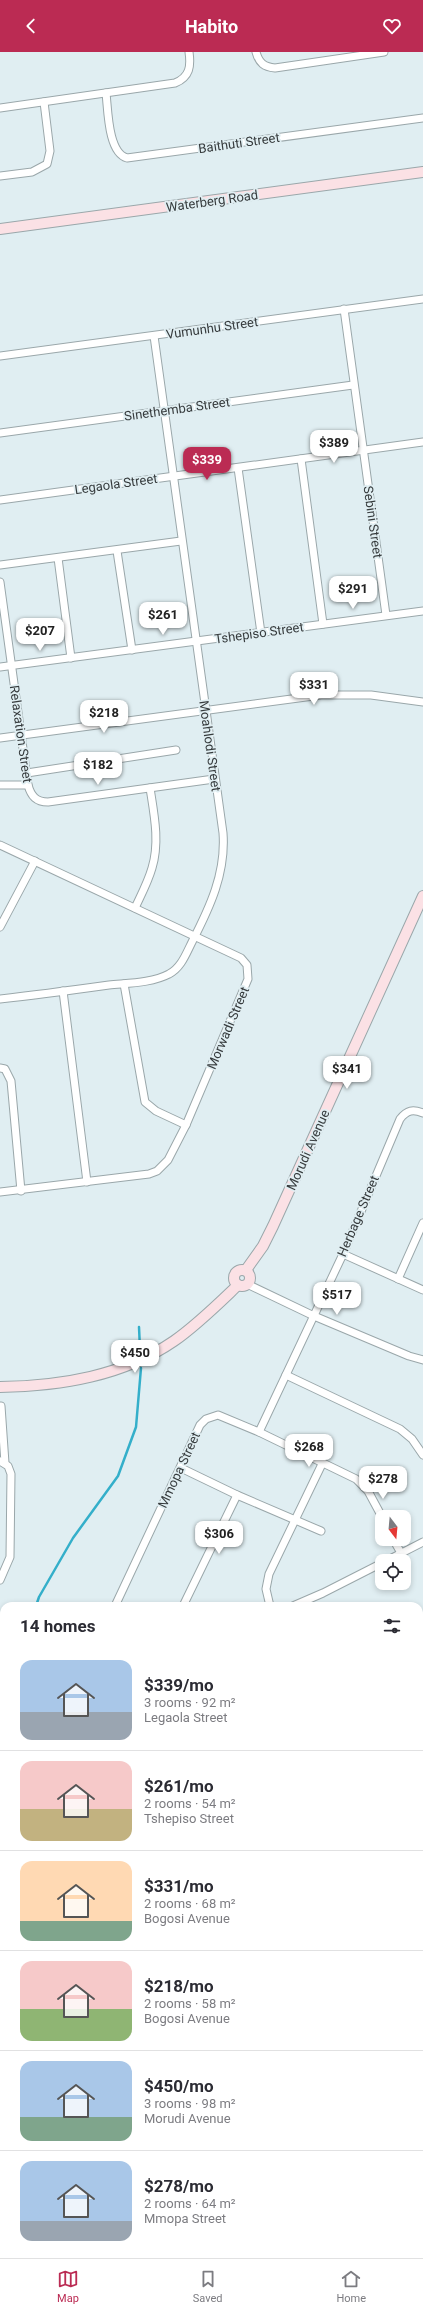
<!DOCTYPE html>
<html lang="en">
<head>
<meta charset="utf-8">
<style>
	body { margin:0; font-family:Roboto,sans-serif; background:#f2f2f3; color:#2b2b33; height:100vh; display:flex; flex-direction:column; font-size:15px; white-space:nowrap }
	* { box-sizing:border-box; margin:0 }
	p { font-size:13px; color:#7c7c81 }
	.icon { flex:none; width:22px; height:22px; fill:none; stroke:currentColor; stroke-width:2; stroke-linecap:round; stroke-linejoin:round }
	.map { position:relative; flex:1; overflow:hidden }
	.sheet { position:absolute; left:0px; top:1550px; width:423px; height:656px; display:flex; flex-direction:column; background:#fff; border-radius:12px 12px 0 0; box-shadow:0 2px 6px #0003 }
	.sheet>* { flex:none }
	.needle { width:26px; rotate:164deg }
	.controls { position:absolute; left:375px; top:1458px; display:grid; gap:8px }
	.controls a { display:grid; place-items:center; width:36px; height:36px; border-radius:8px; background:#fff; box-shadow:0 2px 6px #0003; font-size:20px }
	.price { position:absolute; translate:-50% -34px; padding:0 9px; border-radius:8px; background:#fff; color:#222; font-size:13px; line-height:26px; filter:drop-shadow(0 1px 2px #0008) }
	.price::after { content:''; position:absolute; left:50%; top:24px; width:12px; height:9px; margin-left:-6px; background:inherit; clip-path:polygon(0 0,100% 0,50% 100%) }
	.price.selected { background:#bb2b53; color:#fff }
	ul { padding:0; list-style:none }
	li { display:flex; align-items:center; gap:12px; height:100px; padding:0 20px }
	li+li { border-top:1px solid #e1e1e2 }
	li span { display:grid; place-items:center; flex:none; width:112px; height:80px; border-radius:12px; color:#555 }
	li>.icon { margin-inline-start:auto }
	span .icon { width:48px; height:48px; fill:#fffc; stroke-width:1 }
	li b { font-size:17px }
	h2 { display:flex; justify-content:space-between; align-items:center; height:48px; padding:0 20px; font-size:17px }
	header { display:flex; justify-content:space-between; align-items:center; height:52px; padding:0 20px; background:#bb2b53; color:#fff; font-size:18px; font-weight:700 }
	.dock { display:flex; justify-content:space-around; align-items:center; height:56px; border-top:1px solid #e1e1e2; background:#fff; font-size:11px; color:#7c7c81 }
	.dock a { display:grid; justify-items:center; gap:2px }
	.dock .selected { color:#bb2b53 }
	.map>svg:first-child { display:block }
</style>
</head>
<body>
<header><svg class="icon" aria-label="back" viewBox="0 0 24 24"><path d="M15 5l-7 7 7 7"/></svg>Habito<svg class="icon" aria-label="heart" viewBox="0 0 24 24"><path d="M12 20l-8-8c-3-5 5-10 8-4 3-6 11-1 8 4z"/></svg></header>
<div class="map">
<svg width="423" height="2206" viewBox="0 0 423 2206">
	<rect width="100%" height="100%" fill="#e0eef2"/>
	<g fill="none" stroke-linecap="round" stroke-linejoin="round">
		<g stroke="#34afca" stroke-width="2.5">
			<path d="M139,1275L140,1297"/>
			<path d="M36,1554L39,1545L73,1486L118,1424L136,1375L141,1316"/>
			<path d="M0,1624L4,1619"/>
		</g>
		<defs>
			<g id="street">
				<path d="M256,0C259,11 264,15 275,16L384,0"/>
				<path d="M106,41C108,58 108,101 127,106L423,66"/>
				<path d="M0,56L175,31C190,25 191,14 189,0"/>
				<path d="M0,124L32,120L47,112L50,99L44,50"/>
				<path d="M344,257L386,563"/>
				<path d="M0,304L423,247"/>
				<path d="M0,381L353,333"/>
				<path d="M301,407L323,572"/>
				<path d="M238,416L261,581"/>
				<path d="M0,448L423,390"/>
				<path d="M117,499L132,598"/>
				<path d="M58,506L71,606"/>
				<path d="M0,513L181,489"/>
				<path d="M0,530L28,733C31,744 36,750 48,750L214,727"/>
				<path d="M0,615L423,559"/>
				<path d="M0,686L321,643H371L423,650"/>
				<path d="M27,721L176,698"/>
				<path d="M0,733H28"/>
				<path d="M0,793L241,906L247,913L248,927L186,1073L168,1108L157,1119L149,1122L0,1140"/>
				<path d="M135,856C141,843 148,830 152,816C160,790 154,762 150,736"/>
				<path d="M0,875L35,809"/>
				<path d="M124,932L145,1050L156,1059L186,1073"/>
				<path d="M63,939L87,1130"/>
				<path d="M0,947C36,943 73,938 109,933C128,931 152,931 169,922C181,916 186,902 192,890C210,855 226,821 223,781L154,284"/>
				<path d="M0,1016L5,1017L11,1029L21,1139"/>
				<path d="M343,1202L423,1238"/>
				<path d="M398,1227L423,1171"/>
				<path d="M247,1232L314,1264L409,1304L423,1308"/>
				<path d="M286,1323L400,1377L412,1387L423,1403"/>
				<path d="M1,1354L5,1411"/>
				<path d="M259,1380L343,1202L400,1067C407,1058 413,1057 423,1061"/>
				<path d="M0,1409L8,1414L11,1422L10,1505L0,1528"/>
				<path d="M181,1416L237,1443L321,1479"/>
				<path d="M393,1487L401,1501"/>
				<path d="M386,1509L423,1490"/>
				<path d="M115,1554L200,1373L206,1367L218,1363L259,1380L356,1427L368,1439L382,1465"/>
				<path d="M183,1554L237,1443"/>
				<path d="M270,1554L266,1537L269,1522L322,1412"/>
				<path d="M293,1554L323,1541L382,1511"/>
			</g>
			<g id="secondary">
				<path d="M0,177L423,120"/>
				<circle cx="242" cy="1226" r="8"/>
				<path d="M246,1218L263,1194L273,1174L423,844"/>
				<path d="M0,1335C61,1334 123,1324 174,1289C197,1273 217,1253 238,1233"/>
			</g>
			<g id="highway">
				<path d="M419,1575L423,1573"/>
				<path d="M419,1629L423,1627"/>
				<path d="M0,1757L4,1756"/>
				<path d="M0,1810L4,1808"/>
			</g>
		</defs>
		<use href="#street" stroke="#9aa7aa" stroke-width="9"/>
		<use href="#secondary" stroke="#9aa7aa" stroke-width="12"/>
		<use href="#highway" stroke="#b17983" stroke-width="15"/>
		<use href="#street" stroke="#fff" stroke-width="7"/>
		<use href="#secondary" stroke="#fbe1e5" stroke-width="10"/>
		<use href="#highway" stroke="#f39ba9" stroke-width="13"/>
	</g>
	<g text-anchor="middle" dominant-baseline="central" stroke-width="3.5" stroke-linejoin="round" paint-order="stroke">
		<g font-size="13" fill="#363b3d" stroke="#e0eef2">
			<text transform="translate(239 91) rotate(-8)">Baithuti Street</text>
			<text transform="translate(212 149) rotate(-8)">Waterberg Road</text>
			<text transform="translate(212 276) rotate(-8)">Vumunhu Street</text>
			<text transform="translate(177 357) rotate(-8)">Sinethemba Street</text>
			<text transform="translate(116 432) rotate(-8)">Legaola Street</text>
			<text transform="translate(373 470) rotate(82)">Sebini Street</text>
			<text transform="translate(259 581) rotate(-8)">Tshepiso Street</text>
			<text transform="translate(21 682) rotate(82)">Relaxation Street</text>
			<text transform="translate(210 694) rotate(82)">Moahlodi Street</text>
			<text transform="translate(228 976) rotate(-67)">Morwadi Street</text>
			<text transform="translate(308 1098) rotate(-66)">Morudi Avenue</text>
			<text transform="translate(358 1164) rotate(-67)">Herbage Street</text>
			<text transform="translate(179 1418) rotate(-65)">Mmopa Street</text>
		</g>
	</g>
</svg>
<div class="controls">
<a><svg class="needle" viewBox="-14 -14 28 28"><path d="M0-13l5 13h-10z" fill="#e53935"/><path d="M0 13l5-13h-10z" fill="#7c7c81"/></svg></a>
<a><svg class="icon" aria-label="locate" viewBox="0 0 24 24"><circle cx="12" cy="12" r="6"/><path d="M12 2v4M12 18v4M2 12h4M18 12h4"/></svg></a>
</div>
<b class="price" style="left:334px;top:412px">$389</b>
<b class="price selected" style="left:207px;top:429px">$339</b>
<b class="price" style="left:353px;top:558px">$291</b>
<b class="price" style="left:163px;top:584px">$261</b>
<b class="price" style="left:40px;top:600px">$207</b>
<b class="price" style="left:314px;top:654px">$331</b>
<b class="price" style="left:104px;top:682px">$218</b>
<b class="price" style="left:98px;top:734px">$182</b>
<b class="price" style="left:347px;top:1038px">$341</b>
<b class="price" style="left:337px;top:1264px">$517</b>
<b class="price" style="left:135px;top:1322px">$450</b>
<b class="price" style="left:309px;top:1416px">$268</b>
<b class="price" style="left:383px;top:1448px">$278</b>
<b class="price" style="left:219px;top:1503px">$306</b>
<section class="sheet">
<h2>14 homes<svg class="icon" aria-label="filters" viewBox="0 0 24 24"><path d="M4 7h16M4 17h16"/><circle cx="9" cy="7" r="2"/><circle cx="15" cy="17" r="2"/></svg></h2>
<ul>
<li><span style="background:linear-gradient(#a9c7e8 65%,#9aa5b1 0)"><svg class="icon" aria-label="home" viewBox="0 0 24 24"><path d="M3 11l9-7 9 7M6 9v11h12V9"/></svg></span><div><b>$339/mo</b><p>3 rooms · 92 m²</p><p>Legaola Street</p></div></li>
<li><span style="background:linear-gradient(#f6c9c9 60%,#c2b280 0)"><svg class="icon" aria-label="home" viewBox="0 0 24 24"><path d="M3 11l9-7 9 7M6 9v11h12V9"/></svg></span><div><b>$261/mo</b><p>2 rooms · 54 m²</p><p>Tshepiso Street</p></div></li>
<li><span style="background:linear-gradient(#ffd9b3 75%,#7fa58c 0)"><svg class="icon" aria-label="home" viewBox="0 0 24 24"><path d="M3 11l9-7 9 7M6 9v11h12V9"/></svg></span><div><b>$331/mo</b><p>2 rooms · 68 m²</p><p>Bogosi Avenue</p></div></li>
<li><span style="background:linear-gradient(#f6c9c9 60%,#8fb573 0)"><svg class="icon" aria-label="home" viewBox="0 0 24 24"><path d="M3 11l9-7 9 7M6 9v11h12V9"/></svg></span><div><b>$218/mo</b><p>2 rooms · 58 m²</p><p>Bogosi Avenue</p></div></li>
<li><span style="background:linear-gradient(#a9c7e8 70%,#7fa58c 0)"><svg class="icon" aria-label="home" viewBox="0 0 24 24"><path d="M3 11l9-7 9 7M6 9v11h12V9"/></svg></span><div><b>$450/mo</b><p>3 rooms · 98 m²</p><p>Morudi Avenue</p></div></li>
<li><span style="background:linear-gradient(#a9c7e8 75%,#9aa5b1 0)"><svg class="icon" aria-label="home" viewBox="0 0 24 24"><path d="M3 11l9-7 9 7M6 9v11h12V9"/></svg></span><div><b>$278/mo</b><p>2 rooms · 64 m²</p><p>Mmopa Street</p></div></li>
</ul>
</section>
</div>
<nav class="dock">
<a class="selected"><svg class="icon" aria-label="map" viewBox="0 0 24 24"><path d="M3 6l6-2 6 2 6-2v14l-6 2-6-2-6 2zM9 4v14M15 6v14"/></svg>Map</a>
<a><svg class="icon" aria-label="saved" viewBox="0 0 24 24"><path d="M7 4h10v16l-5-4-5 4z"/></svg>Saved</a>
<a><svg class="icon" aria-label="home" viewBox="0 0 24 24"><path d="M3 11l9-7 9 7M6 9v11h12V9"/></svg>Home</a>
</nav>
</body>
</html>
